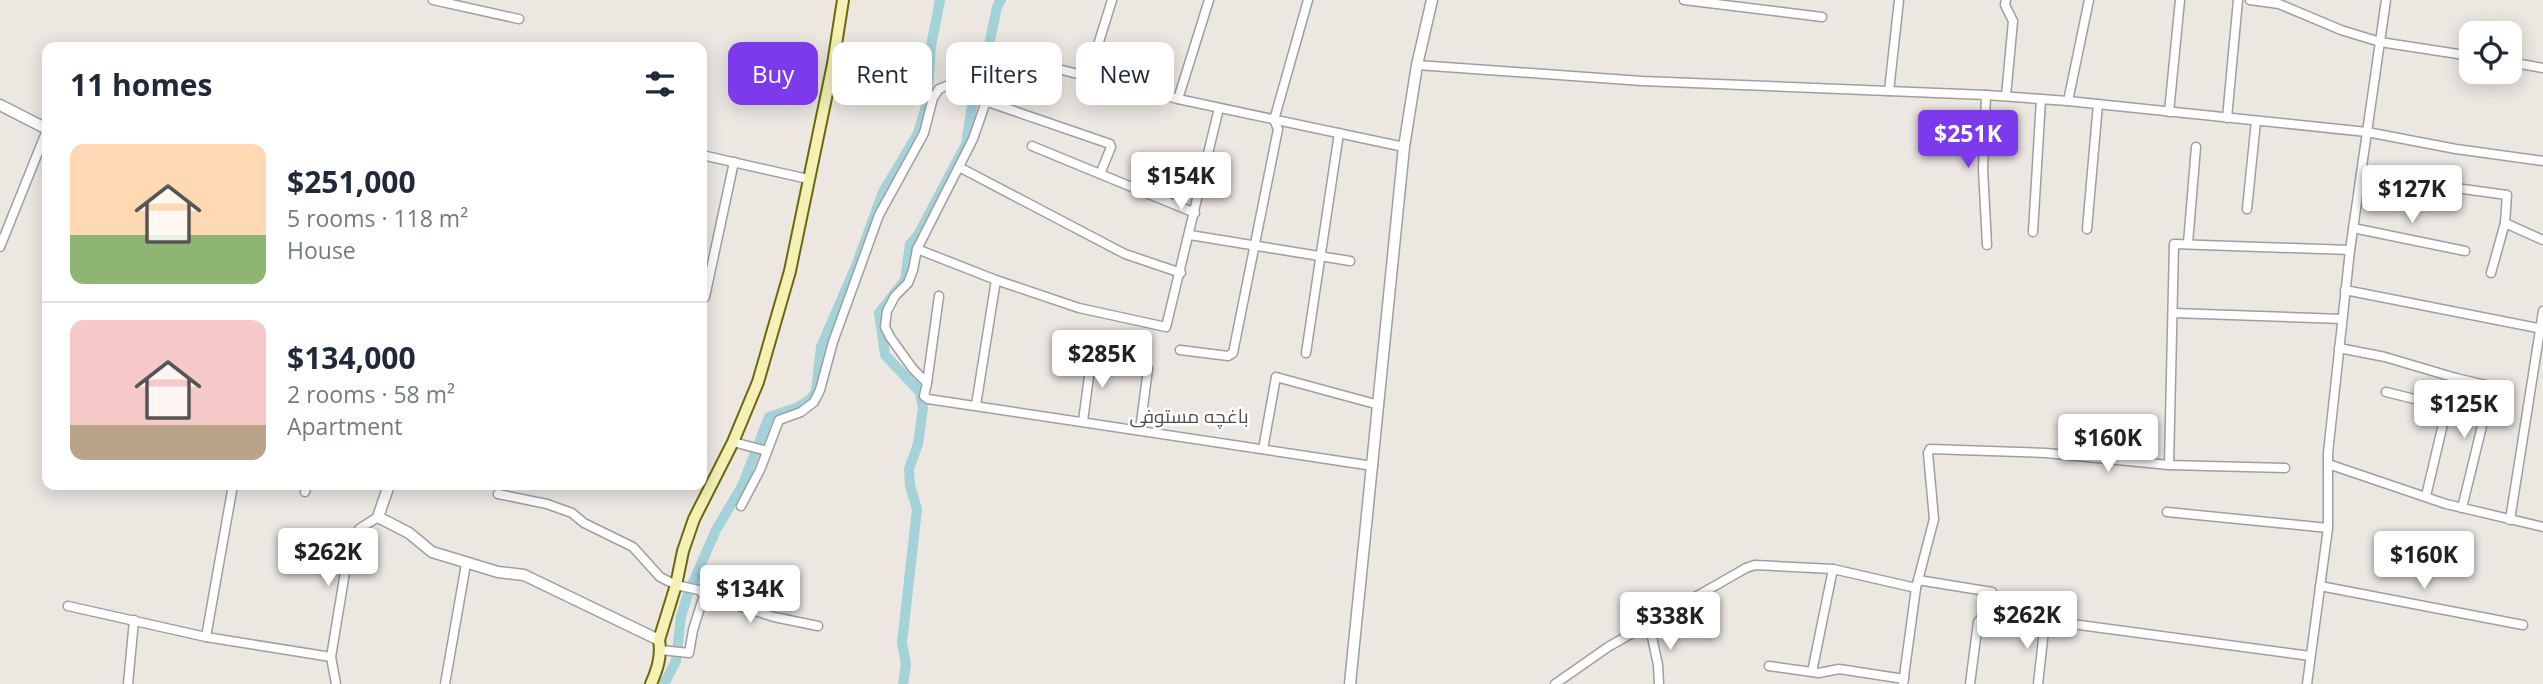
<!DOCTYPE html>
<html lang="en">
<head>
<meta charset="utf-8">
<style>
	body { margin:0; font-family:"Open Sans",Cairo,sans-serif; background:#f6f6f7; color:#1f2937; height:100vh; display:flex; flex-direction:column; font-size:26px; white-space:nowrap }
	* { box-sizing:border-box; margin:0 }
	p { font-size:23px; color:#747a83 }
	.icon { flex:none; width:38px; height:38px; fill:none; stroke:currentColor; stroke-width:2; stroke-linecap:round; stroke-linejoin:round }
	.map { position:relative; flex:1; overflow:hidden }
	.sheet { position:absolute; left:42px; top:42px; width:665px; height:448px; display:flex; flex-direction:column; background:#fff; border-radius:14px; box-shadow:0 4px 18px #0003 }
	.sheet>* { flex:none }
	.top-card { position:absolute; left:728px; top:42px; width:665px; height:63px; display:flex; gap:14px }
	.fabs { position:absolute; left:2459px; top:21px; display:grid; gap:14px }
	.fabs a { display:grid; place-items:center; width:63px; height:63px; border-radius:14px; background:#fff; box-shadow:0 4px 18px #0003; font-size:35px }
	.price { position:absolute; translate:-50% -60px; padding:0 16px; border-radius:7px; background:#fff; color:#222; font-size:23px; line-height:46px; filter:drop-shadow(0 2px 4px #0008) }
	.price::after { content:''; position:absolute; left:50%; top:42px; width:21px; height:16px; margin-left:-10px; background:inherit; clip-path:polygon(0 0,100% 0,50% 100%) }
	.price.selected { background:#7c3aed; color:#fff }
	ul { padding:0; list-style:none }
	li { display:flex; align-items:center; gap:21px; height:175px; padding:0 28px }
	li+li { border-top:2px solid #e0e1e3 }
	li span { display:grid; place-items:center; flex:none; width:196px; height:140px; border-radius:14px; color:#555 }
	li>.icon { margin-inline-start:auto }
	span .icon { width:84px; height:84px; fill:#fffc; stroke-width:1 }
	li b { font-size:30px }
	h2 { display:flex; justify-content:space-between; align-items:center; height:84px; padding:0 28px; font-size:30px }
	.pill { padding:0 24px; border-radius:14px; background:#fff; box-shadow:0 4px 18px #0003; font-size:24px; line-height:63px }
	.pill.selected { background:#7c3aed; color:#fff }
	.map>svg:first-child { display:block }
</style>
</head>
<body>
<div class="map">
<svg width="2543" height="684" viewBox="0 0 2543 684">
	<rect width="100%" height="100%" fill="#ece7e1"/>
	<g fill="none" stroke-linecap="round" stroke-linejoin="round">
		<g stroke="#a3d2d8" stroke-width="10">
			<path d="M664,684L676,661L681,616L688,594L716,530L742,486L769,417L796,408L811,399L816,391L821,347L856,266L883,192L918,133L927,103L931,46L940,0"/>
			<path d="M903,684L906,664L902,643L917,509L910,486L909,469L918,444L923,408L920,392L885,355L879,313L905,280L910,244L918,235L966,144L973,100L984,68L997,7L1001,0"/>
		</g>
		<defs>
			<g id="minor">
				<path d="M433,0L519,19"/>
				<path d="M1684,0L1822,17"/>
				<path d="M2250,0L2279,4L2341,30L2380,42L2471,56"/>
				<path d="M2510,62L2543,68"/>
				<path d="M1417,65L1642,81L1986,95L2068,101L2367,132L2456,149L2543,161"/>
				<path d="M1088,77L1112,0"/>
				<path d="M1889,91L1899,0"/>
				<path d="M1986,95L1983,169L1987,245"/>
				<path d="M2006,96L2013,21L2005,5L2006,0"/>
				<path d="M1178,99L1209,0"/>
				<path d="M985,101L1110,144L1111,147L1100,174"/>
				<path d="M2068,101L2089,0"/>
				<path d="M2169,112L2180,0"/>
				<path d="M2227,118L2238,0"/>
				<path d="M1032,146L1195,213"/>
				<path d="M702,155L808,179"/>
				<path d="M959,167L1125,254L1181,273"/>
				<path d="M2361,175L2507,195L2505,223L2491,273"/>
				<path d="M2247,209L2256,121"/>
				<path d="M2505,223L2543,240"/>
				<path d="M2353,228L2465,251"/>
				<path d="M2087,229L2098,104"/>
				<path d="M2033,232L2041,99"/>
				<path d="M1190,235L1350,261"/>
				<path d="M2188,243L2196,147"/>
				<path d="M0,247L47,130"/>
				<path d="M917,249L996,280L1079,308L1166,327L1219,108"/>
				<path d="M2345,290L2543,329"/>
				<path d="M705,297L734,162"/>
				<path d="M2173,313L2342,319"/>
				<path d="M2339,348L2385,357L2456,378L2447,407"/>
				<path d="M1180,350L1228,356L1233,353L1278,129L1274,120L1308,0"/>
				<path d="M1306,353L1339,133"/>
				<path d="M2456,378L2490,386L2491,389L2462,508"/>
				<path d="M927,383L939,296"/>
				<path d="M2386,392L2447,407L2426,496"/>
				<path d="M976,405L996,280"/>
				<path d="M1083,421L1092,354"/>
				<path d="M1140,430L1148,369"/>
				<path d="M733,442L767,451"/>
				<path d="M1263,449L1276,377L1379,405"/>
				<path d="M2328,464L2446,504L2543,527"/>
				<path d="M2169,465L2174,244L2350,250"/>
				<path d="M1373,466L928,399L924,396L927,383L913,369L890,337L885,327L887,311L895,296L908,283L913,270L917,249L973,139L1002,55L1178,99L1404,147"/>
				<path d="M305,492L307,485"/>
				<path d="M498,494L547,504L572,513L584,523L633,547L660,577L676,585L699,590L704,595L774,617L818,626"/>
				<path d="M741,506L760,470L779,420L801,412L814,402L820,390L833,342L879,215L924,133L933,98L939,89L966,78L972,69L992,77"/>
				<path d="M2167,512L2328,528"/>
				<path d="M2510,520L2543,311"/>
				<path d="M1918,580L1992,592"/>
				<path d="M2320,586L2523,625"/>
				<path d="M68,606L206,637L331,657"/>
				<path d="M1649,623L1658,665L1659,684"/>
				<path d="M206,637L233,485"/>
				<path d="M661,650L689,653L693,630L704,595"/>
				<path d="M1769,666L1819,673L1839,669L1904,679"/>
				<path d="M1812,672L1833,569"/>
				<path d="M128,684L134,620"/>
				<path d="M336,684L331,657L348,554L359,529L378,517"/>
				<path d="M445,684L466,564"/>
				<path d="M1555,684L1608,647L1746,568L1755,565L1833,569L1916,588"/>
				<path d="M1903,684L1916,588L1934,519L1928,453L1930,449L2046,453L2169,465L2285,468"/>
				<path d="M1970,684L1978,622L1983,616L1990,613L2310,656"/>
				<path d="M2038,684L2045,621"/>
				<path d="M2307,684L2328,528V453L2350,250L2386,0"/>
			</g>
			<g id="tertiary">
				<path d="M0,105L47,129"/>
				<path d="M389,485L378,517L409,533L432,552L498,572L524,575L659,640"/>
				<path d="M1350,684L1404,147L1417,65L1432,0"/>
			</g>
			<path id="secondary" d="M651,684C657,670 662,656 659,640L676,585L683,551L694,519L733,442L758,382L790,271L833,64L843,0"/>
		</defs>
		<use href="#minor" stroke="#9f9f9f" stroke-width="11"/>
		<use href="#tertiary" stroke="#9f9f9f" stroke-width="13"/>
		<use href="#secondary" stroke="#6a690b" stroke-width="14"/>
		<use href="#minor" stroke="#fff" stroke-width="8"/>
		<use href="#tertiary" stroke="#fff" stroke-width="10"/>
		<use href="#secondary" stroke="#f5f1b6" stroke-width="10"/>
	</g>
	<g text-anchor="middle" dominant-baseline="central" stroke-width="5" stroke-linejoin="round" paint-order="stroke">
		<g font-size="19" fill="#4e4e4e" stroke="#fff">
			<text x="1189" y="416">باغچه مستوفی</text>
		</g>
	</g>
</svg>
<div class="fabs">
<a><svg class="icon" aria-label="locate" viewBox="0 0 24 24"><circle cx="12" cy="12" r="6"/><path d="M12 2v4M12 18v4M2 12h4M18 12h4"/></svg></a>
</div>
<b class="price selected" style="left:1968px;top:170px">$251K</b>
<b class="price" style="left:1181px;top:212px">$154K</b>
<b class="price" style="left:2412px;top:225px">$127K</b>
<b class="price" style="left:1102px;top:390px">$285K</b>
<b class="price" style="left:2464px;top:440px">$125K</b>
<b class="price" style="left:2108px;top:474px">$160K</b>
<b class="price" style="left:328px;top:588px">$262K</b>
<b class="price" style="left:2424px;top:591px">$160K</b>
<b class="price" style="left:750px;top:625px">$134K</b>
<b class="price" style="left:2027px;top:651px">$262K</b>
<b class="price" style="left:1670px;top:652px">$338K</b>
<div class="top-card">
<a class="pill selected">Buy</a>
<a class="pill">Rent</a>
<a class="pill">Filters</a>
<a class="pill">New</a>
</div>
<section class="sheet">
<h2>11 homes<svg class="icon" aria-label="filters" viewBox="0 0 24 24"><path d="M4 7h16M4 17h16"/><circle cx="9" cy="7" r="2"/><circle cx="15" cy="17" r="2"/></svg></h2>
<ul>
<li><span style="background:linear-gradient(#ffd9b3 65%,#8fb573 0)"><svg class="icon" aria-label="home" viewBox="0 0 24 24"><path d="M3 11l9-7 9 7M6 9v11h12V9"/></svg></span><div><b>$251,000</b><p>5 rooms · 118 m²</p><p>House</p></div></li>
<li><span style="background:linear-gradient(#f6c9c9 75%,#b9a48a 0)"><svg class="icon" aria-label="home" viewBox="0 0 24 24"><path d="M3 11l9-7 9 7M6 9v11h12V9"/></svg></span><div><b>$134,000</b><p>2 rooms · 58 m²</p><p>Apartment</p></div></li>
</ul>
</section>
</div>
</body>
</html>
